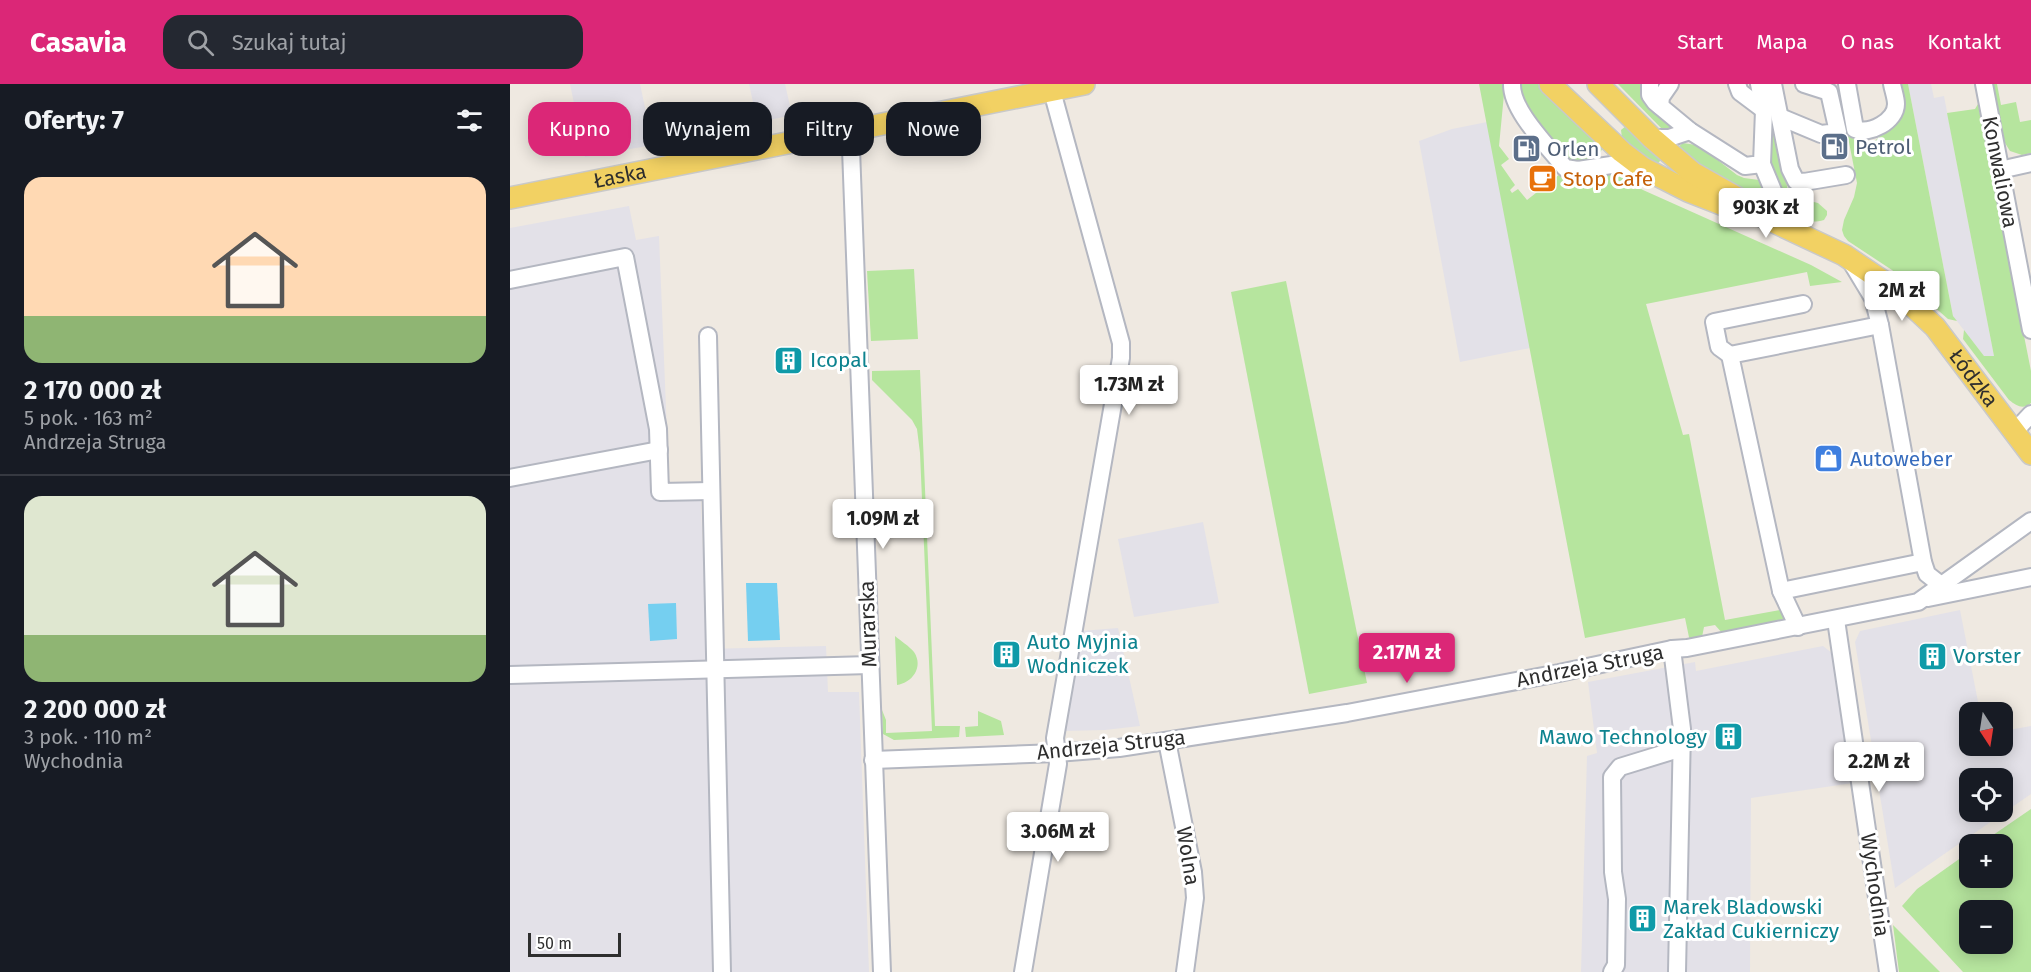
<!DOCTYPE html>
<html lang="pl">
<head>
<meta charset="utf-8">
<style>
	body { margin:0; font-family:"Fira Sans",sans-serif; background:#242831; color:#f1f3f6; height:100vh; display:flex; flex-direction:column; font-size:22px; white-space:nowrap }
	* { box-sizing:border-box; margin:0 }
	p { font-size:20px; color:#9ea1a6 }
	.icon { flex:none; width:33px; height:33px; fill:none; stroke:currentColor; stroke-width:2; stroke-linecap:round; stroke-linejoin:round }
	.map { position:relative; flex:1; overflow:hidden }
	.details { display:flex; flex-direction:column; background:#171b24; width:510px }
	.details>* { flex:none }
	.banner { position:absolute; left:18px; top:18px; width:570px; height:54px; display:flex; gap:12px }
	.needle { width:39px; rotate:168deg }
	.fabs { position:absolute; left:1449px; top:618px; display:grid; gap:12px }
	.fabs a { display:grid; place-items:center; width:54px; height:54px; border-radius:12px; background:#171b24; box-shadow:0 3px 15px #0003; font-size:30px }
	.scale { position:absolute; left:18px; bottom:15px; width:93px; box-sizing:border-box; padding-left:6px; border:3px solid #2e2e2e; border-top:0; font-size:16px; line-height:21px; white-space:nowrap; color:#2e2e2e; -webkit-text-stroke:4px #fff; paint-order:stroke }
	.price { position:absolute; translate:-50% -51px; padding:0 14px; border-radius:6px; background:#fff; color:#222; font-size:20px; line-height:39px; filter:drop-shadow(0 2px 3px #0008) }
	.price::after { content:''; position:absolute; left:50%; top:36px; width:18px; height:14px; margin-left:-9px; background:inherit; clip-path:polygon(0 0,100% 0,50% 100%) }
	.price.current { background:#db2777; color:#fff }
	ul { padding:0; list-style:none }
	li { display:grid; align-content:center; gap:12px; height:318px; padding:0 24px }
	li+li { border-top:2px solid #363941 }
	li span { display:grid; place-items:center; height:186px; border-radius:18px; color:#555 }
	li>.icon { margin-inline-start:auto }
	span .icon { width:108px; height:108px; fill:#fffc; stroke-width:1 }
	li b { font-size:26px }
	h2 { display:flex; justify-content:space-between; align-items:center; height:72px; padding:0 24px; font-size:26px }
	.pill { padding:0 21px; border-radius:18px; background:#171b24; box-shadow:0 3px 15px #0003; font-size:21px; line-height:54px }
	.pill.current { background:#db2777; color:#fff }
	header { display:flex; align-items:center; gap:36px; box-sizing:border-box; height:84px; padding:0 30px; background:#db2777; color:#fff }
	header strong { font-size:28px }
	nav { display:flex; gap:33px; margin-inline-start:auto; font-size:21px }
	.search { width:420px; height:54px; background:#242831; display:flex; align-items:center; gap:15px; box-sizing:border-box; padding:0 21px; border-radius:18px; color:#9ea1a6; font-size:22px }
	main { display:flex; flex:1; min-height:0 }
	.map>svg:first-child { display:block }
</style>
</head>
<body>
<header>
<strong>Casavia</strong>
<div class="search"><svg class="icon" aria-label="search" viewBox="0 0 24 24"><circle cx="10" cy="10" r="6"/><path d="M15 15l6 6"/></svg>Szukaj tutaj</div>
<nav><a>Start</a><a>Mapa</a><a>O nas</a><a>Kontakt</a></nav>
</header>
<main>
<section class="details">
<h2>Oferty: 7<svg class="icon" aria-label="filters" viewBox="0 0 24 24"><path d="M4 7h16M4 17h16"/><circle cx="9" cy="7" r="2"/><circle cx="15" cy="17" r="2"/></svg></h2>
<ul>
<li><span style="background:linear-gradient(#ffd9b3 75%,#8fb573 0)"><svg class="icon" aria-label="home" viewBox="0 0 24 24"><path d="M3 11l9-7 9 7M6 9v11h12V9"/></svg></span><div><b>2 170 000 zł</b><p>5 pok. · 163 m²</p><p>Andrzeja Struga</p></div></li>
<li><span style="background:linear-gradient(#dfe7d0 75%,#8fb573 0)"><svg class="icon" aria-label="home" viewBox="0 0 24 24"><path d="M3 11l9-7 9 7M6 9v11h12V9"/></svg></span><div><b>2 200 000 zł</b><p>3 pok. · 110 m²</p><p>Wychodnia</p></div></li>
</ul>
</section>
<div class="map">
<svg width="1521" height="888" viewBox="0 0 1521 888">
	<rect width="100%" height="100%" fill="#efe9e1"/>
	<g fill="#e3e1e8" fill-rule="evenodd">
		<path d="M60,0H130L143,61L75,73Z"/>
		<path d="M239,0H275L282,31L255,37L246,32Z"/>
		<path d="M1398,0H1421L1424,14L1434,12L1484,272H1474L1443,232Z"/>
		<path d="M977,38L1020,264L950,278L909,57L942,45Z"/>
		<path d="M119,122L126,156L149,152L159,398H190L197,565L316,562L318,608H349L359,888H0V144Z"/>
		<path d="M693,438L709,519L624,533L608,455Z"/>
		<path d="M1450,526L1470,628H1460V662H1492L1493,647L1521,642V710L1385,804L1345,558L1350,547ZM1460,694H1492V728H1460Z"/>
		<path d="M608,544L630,642L595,646L554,647L571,547Z"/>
		<path d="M1313,562L1322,569L1343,699L1241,714L1240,888H1071L1077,672L1087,669L1078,598L1185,578L1186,587Z"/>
	</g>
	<g fill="#b6e59e" fill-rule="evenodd">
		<path d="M969,0H995L989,62L999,75L991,81L1005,101L1000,106L1002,109L1008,105L1017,116L1050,90L1054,92L1103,88L1133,106L1301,181L1332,198L1300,202L1297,188L1136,220L1173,351L1179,350L1215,536L1275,525L1277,532L1273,539L1213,550L1205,541L1194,543L1192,553L1180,558L1175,534L1075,554Z"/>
		<path d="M1009,0H1030L1093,63C1087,78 1074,79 1059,77L1016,26Z"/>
		<path d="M1108,0H1135L1168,42L1162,48L1153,46Z"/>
		<path d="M1257,0L1279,112L1308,119L1317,127V131L1314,136C1254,152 1258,35 1257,0Z"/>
		<path d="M1388,0H1398L1443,232L1447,237L1438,235L1382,186L1338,157L1334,152L1332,146L1334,136L1344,113L1347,99L1336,43C1354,82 1374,48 1390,28Z"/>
		<path d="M1483,0H1487L1491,21L1506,18L1510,38L1521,36V69L1512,71L1500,67L1495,59Z"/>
		<path d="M1468,20L1521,287V319C1513,326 1507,322 1499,316L1453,255L1454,246L1474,272H1484L1437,29L1465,25Z"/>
		<path d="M1116,42L1153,73L1146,82L1112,54L1111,46Z"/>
		<path d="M1173,59L1186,61L1192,64L1227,91L1234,94L1249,96C1254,101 1257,111 1254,117L1204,93L1168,63Z"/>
		<path d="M404,185L408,255L361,257L357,187Z"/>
		<path d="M776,197L857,599L799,610L721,208Z"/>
		<path d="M410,286L425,642H450L449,653L384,656L373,650L372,626L376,636V649L422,647L410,369L407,345L402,336L362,296V287Z"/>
		<path d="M385,552C391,557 399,562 404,568C414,583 402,599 387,601Z"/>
		<path d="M468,627L491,637L494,651L456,653L455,643L468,642Z"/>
		<path d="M1521,725V888H1453L1392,822L1407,805L1459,768L1460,794H1492V760H1470ZM1460,826H1492V860H1460Z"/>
		<path d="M1383,841L1430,888H1389Z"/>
	</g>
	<g fill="#75cff0">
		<path d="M236,499H267L270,556L238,557Z"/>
		<path d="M166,519L167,555L140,557L138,520Z"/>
	</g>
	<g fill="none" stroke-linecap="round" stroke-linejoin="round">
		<defs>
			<g id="minor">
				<path d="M1002,0C1001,27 1039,63 1055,84L1068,86L1108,80L1132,84"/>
				<path d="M1140,0V11L1145,18L1180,47L1235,82L1252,80L1254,26L1249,0"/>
				<path d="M1227,0L1230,8L1254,26"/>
				<path d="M1263,0L1280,85L1286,97L1294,98L1336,91"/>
				<path d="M1337,0L1345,45C1360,51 1386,37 1386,20C1386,14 1383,6 1382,0"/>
				<path d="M1474,0L1521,246"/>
				<path d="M1150,22L1151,13L1160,0"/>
				<path d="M1270,33L1311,50L1328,48L1319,8L1294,0"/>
				<path d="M337,47L341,65L372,888"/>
				<path d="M1142,54H1159L1180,47"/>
				<path d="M1252,80L1269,121L1275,127L1280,145"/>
				<path d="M1490,86L1521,79"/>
				<path d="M1340,176L1363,214L1370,241L1413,478L1417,490L1431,501"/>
				<path d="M0,196L115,173L148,345L150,408L201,407"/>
				<path d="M198,252L212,888"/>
				<path d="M1220,271L1209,263L1204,238L1293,220"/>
				<path d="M1504,348L1521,330"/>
				<path d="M0,394L149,366"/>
				<path d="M1271,507L1413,478"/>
				<path d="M1418,514L1521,493"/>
				<path d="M1326,536L1378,888"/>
				<path d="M1288,543L1271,507L1220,271L1370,241"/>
				<path d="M1162,565L1172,645L1167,888"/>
				<path d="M0,591L360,581"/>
				<path d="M657,657L683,788L685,814L675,888"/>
				<path d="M363,676L547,669L609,664L837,629L1049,589L1162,565L1177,564L1408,518L1521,437"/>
				<path d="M513,888L548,680L545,654L611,274V259L542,7"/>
				<path d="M1102,888L1106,881L1107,815L1103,788L1102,693L1110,683L1172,664"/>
			</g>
			<g id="major">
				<path d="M1040,0L1112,68L1133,84L1178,107L1229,127"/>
				<path id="s1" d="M1088,0L1142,54L1183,89L1229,115L1247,130L1334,171L1383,204L1425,243L1521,370"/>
				<path id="s2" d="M0,114L574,0"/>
			</g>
		</defs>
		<use href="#minor" stroke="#b4b7c1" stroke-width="20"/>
		<use href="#major" stroke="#c9c9c9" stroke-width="24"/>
		<use href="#minor" stroke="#fff" stroke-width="16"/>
		<use href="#major" stroke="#f2d163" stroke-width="21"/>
	</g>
	<defs>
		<symbol id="fuel-square" viewBox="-11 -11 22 22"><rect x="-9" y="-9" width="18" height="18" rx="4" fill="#5c6f8a" stroke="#fff"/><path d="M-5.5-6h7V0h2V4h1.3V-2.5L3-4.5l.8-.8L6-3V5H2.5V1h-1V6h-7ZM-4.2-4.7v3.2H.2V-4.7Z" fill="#fff"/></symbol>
		<symbol id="cafe-square" viewBox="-11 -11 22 22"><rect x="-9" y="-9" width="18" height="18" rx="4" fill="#e8710a" stroke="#fff"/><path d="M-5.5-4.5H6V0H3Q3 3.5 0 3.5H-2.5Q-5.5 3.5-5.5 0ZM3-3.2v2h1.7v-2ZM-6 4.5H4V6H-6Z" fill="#fff"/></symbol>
		<symbol id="building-square" viewBox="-11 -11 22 22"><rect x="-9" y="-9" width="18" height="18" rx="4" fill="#0f9aa8" stroke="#fff"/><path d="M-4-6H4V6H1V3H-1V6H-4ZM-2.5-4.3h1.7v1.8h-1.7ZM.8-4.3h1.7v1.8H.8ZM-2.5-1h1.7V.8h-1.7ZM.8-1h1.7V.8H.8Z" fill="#fff"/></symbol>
		<symbol id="shop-square" viewBox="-11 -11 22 22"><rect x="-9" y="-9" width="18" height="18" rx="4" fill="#3f7fe0" stroke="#fff"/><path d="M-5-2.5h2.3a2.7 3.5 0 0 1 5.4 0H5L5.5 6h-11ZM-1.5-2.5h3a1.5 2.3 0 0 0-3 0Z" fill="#fff"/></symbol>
	</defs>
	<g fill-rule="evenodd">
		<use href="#fuel-square" x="1308" y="46" width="33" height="33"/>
		<use href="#fuel-square" x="1000" y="48" width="33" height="33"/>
		<use href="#cafe-square" x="1016" y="78" width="33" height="33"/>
		<use href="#building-square" x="262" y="260" width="33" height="33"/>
		<use href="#shop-square" x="1302" y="358" width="33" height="33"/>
		<use href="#building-square" x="480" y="554" width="33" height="33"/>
		<use href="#building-square" x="1406" y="556" width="33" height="33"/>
		<use href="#building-square" x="1202" y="636" width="33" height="33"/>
		<use href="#building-square" x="1116" y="818" width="33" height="33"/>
	</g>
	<g text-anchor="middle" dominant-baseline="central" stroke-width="6" stroke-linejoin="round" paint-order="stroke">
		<g font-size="21" fill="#4e5e75" stroke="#fff" text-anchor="start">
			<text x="1345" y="63">Petrol</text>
			<text x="1037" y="65">Orlen</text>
		</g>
		<g font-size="21" fill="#2e2e2e" stroke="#fff">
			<text transform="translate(1490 88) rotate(79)">Konwaliowa</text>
			<text stroke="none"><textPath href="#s2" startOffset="112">Łaska</textPath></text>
			<text stroke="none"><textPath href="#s1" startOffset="483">Łódzka</textPath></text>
			<text transform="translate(358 540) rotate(-92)">Murarska</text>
			<text transform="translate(1080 582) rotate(-11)">Andrzeja Struga</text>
			<text transform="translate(601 661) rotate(-6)">Andrzeja Struga</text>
			<text transform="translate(678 772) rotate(81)">Wolna</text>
			<text transform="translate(1365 801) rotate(82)">Wychodnia</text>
		</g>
		<g font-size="21" fill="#c56008" stroke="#fff" text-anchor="start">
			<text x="1053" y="95">Stop Cafe</text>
		</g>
		<g font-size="21" fill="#0d838f" stroke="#fff" text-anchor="start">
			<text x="300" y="276">Icopal</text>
			<text x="517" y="558">Auto Myjnia<tspan x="517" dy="24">Wodniczek</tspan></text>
			<text x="1443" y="572">Vorster</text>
			<text x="1197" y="653" text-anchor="end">Mawo Technology</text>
			<text x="1153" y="823">Marek Bladowski<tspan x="1153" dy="24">Zakład Cukierniczy</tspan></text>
		</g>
		<g font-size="21" fill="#366cbe" stroke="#fff" text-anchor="start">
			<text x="1340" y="375">Autoweber</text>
		</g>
	</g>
</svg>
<div class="fabs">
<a><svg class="needle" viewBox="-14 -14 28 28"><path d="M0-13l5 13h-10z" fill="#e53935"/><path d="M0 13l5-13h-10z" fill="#9ea1a6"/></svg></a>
<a><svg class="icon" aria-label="locate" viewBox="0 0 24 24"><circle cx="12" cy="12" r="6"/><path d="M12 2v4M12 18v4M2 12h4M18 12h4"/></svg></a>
<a>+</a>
<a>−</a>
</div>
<div class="scale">50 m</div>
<b class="price" style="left:1256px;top:155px">903K zł</b>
<b class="price" style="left:1392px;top:238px">2M zł</b>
<b class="price" style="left:619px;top:332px">1.73M zł</b>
<b class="price" style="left:373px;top:466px">1.09M zł</b>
<b class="price current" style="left:897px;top:600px">2.17M zł</b>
<b class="price" style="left:1369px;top:709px">2.2M zł</b>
<b class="price" style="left:548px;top:779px">3.06M zł</b>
<div class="banner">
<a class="pill current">Kupno</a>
<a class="pill">Wynajem</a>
<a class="pill">Filtry</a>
<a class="pill">Nowe</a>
</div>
</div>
</main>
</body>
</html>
